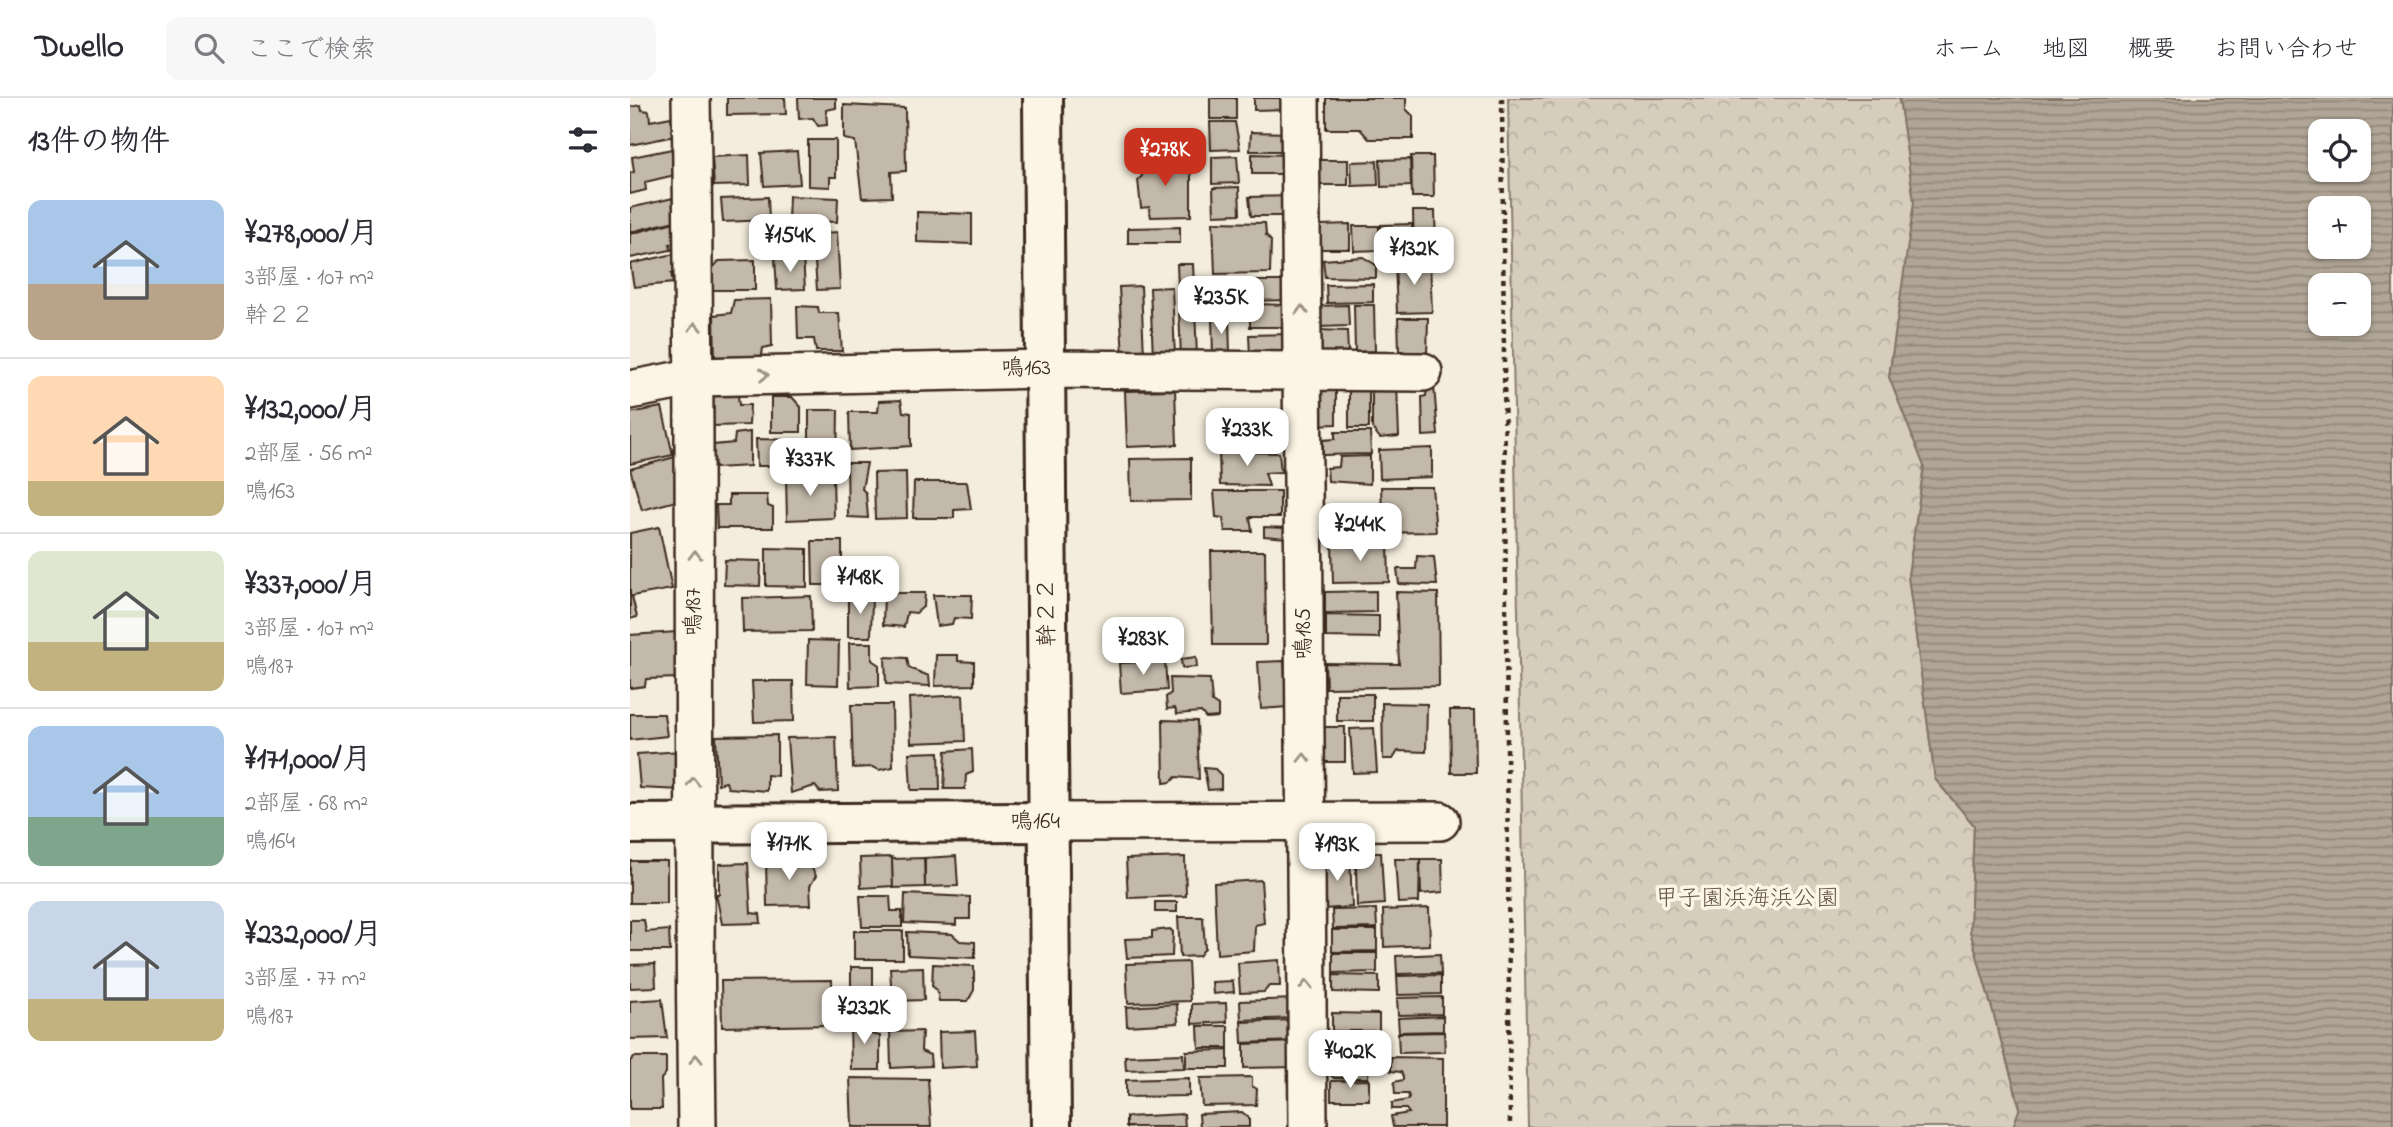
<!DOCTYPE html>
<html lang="ja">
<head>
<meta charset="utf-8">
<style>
	body { margin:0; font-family:"Indie Flower","Klee One",sans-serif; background:#f7f7f7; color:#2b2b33; height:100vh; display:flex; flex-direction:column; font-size:26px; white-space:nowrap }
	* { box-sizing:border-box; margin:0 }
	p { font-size:23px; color:#7c7c81 }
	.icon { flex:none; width:38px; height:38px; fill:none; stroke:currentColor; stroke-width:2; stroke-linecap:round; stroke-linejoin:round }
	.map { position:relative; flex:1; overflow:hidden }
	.panel { display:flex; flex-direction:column; background:#fff; width:630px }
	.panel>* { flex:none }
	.controls { position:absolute; left:1678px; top:21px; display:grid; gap:14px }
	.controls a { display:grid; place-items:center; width:63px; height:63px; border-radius:14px; background:#fff; box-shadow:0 2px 5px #0004; font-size:35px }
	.price { position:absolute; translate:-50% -60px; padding:0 16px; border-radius:14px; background:#fff; color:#222; font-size:23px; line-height:46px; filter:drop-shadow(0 2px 4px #0008) }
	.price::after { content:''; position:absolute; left:50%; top:42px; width:21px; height:16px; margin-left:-10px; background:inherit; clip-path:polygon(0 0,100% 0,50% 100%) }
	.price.on { background:#c8321e; color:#fff }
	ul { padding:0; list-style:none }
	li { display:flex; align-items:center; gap:21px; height:175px; padding:0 28px }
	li+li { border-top:2px solid #e1e1e2 }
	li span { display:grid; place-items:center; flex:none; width:196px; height:140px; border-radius:14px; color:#555 }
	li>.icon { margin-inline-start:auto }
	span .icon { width:84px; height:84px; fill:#fffc; stroke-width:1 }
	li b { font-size:30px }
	h2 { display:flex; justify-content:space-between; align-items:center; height:84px; padding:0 28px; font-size:30px }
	header { display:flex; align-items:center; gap:42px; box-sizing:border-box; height:98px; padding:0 35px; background:#fff; border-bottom:2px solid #e1e1e2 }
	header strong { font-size:33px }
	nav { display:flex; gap:38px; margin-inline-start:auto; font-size:24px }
	.search { width:490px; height:63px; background:#f7f7f7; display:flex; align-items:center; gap:18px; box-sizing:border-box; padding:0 24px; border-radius:14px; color:#7c7c81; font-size:26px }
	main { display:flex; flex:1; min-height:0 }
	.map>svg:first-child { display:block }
</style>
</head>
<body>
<header>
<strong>Dwello</strong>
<div class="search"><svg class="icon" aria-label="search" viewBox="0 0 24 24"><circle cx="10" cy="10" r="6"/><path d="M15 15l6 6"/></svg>ここで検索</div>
<nav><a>ホーム</a><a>地図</a><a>概要</a><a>お問い合わせ</a></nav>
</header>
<main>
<section class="panel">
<h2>13件の物件<svg class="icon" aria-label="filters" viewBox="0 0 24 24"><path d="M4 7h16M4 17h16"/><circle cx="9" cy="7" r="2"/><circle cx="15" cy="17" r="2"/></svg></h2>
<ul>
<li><span style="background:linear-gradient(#a9c7e8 60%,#b9a48a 0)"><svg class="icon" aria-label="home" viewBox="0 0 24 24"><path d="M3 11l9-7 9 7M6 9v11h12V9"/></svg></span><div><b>¥278,000/月</b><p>3部屋 · 107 m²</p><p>幹２２</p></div></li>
<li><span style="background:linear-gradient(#ffd9b3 75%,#c2b280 0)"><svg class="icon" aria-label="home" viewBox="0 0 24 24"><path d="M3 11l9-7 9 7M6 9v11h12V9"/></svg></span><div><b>¥132,000/月</b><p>2部屋 · 56 m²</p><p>鳴163</p></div></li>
<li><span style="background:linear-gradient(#dfe7d0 65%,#c2b280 0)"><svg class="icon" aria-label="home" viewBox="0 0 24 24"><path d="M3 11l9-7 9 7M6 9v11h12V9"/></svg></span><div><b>¥337,000/月</b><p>3部屋 · 107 m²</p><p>鳴187</p></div></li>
<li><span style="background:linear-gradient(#a9c7e8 65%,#7fa58c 0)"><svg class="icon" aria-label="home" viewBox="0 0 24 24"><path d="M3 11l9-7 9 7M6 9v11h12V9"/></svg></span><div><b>¥171,000/月</b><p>2部屋 · 68 m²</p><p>鳴164</p></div></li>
<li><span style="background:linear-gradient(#c9d6e8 70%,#c2b280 0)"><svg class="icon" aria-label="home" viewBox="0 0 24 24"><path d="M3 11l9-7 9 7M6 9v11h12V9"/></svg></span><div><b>¥232,000/月</b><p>3部屋 · 77 m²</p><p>鳴187</p></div></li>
</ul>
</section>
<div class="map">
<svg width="1763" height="1029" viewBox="0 0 1763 1029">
	<defs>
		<pattern id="park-crowns" width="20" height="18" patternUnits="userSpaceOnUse" patternTransform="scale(1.75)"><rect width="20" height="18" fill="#d6cdbd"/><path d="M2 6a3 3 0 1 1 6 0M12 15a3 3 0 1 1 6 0" fill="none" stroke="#b9b0a2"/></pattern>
		<pattern id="water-rules" width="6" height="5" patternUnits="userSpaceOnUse" patternTransform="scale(1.75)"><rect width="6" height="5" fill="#b0a596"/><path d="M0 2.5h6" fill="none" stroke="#90877a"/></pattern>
	</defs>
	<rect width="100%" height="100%" fill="#f4eddd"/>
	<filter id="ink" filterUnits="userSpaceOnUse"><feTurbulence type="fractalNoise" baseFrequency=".0143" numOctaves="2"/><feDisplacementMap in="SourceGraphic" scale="14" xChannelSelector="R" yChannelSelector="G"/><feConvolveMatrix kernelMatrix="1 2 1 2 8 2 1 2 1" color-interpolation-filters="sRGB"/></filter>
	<g filter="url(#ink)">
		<path fill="url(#park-crowns)" stroke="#887c6e" stroke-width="2" d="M878,0H1269L1285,104L1259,279L1294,368L1278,478L1305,681L1344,727L1340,833L1390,1010L1383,1029H898Z"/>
		<path fill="url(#water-rules)" stroke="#817466" stroke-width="2" fill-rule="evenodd" d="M1269,0H1763V1029H1383L1390,1009L1340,833L1344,727L1305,681L1278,478L1294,368L1259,279L1284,104ZM1690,33H1729V72H1690ZM1690,110H1729V149H1690ZM1690,187H1729V226H1690Z"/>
		<g fill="#c3b9aa" stroke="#3b2a1e" stroke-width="2">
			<path d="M97,0H155L156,16L97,17Z"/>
			<path d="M168,0H206V10L196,12L197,27L188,28L183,20L169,21Z"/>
			<rect x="580" y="0" width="26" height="21"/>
			<path d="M624,0H658V11L624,12Z"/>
			<path d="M696,0H776V11L783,18V41H739L730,31H696Z"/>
			<path d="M11,7L12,12L19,13L20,23L41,19L45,38L0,47V9Z"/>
			<path d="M214,7L275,10L276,73L261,74L262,99L232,100L225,43L214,41Z"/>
			<path d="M580,24H605L610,51L581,52Z"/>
			<path d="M621,34L658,35V53H620Z"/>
			<path d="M178,42H206V79H200V89L178,88Z"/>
			<path d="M42,51L45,77L15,84L16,92L0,96V75L4,74L2,59Z"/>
			<path d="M167,53L170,86L134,88L131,55Z"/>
			<path d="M622,56L658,57V76H622Z"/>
			<path d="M119,57L120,87L84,88L82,59Z"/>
			<path d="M607,58L609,85L582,86V59Z"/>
			<path d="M781,58H803L804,99H782Z"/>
			<path d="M513,60H547L548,69L561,70V118L521,119L519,109L511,110L508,82L512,78Z"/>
			<path d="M780,61L781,88L751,89L750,62Z"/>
			<rect x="688" y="62" width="30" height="25"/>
			<path d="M747,63L748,87L722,88L721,64Z"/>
			<path d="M609,89L610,116L584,117L583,90Z"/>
			<path d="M159,98L208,100L207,124L158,122Z"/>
			<path d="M660,98L655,118H621L619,99Z"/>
			<path d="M138,99L139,122L93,124L91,101Z"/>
			<path d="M43,100L49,122L0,134V110Z"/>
			<path d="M783,113H805L806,154H784Z"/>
			<path d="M287,114L342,116V146L287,144Z"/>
			<path d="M44,124L50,145L40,146L41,152L0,160V136Z"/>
			<path d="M583,124L635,125L636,137L641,143L640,175L585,176Z"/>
			<path d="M720,126V151H690V127Z"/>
			<path d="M782,126V153H752L751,127Z"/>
			<path d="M723,128H749V152L724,153Z"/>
			<path d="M550,129V145H498V130Z"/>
			<path d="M207,134L210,191L187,192L183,136Z"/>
			<path d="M48,155V175H41L43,185L4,189L0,166Z"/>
			<path d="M173,159L175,191L147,192L145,160Z"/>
			<path d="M733,159L746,167V180L695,179L693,162Z"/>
			<path d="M125,162V192H81L80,173L89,163Z"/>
			<path d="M800,163L802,214L767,215L765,165Z"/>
			<path d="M547,166H563L567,258L551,259Z"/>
			<path d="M625,183H658V202L617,203L616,189L623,188Z"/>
			<path d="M743,186V204L697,205L696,187Z"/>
			<path d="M511,188L514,258L493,259L489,189Z"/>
			<path d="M542,189L545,258L523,259L520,190Z"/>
			<path d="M141,201L142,248L133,250L131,263L85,262L84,217L101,215L104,202Z"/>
			<path d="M626,206L657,207L658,229H620V213Z"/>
			<path d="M718,207L719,228L688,229L687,208Z"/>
			<path d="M724,207H744L745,253L725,254Z"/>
			<path d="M167,208L188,209L189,215H209L212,253H186L184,241H168Z"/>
			<path d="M582,220H599L600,257H583Z"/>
			<path d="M768,220H798L797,258H779L773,253H769Z"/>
			<path d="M687,232L717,233L718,254H687Z"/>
			<path d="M659,236L660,257L620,258L619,237Z"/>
			<path d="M742,285L767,287L769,338L750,340L742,330Z"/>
			<path d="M739,286V330H719V287Z"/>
			<path d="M690,287H706V326L686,327V301L691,302Z"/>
			<path d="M797,288H804L808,337L793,338L792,299L796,298Z"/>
			<path d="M545,292L547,347L497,349L495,293Z"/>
			<path d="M81,297H108L109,307H120L119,327L82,328Z"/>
			<path d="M141,299H162L171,309V334H141Z"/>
			<path d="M271,302L273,314L281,315V348L220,352L219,314H248L249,303Z"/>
			<path d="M32,309L43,357L0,366V315Z"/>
			<path d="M179,312H208L207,370L179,369Z"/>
			<path d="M120,334V368L85,370L83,347L104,345L105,336Z"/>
			<path d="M705,334H740L741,356L693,357V342L705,341Z"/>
			<path d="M126,341L168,342L170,355L159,354L156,358L159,368H127Z"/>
			<path d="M802,350V379L750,381L749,352Z"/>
			<path d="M589,353L649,355L651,374L635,375L639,388L590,387Z"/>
			<path d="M740,358V386L698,383L697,370L709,369L710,359Z"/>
			<path d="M45,359L52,385L50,402L12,412L0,371Z"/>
			<path d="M561,360V402L501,403L500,361Z"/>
			<path d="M217,365H237L232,391L236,395L238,420L218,419Z"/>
			<path d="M276,374L277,420L245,421L244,375Z"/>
			<path d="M203,378L204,420L157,422L156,379Z"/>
			<path d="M284,384H337L341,411L324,412V420H283Z"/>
			<path d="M751,389H802L806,434L741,435L740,415L752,414Z"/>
			<path d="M584,393H650V419H620L622,433H595L593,420L586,419Z"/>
			<path d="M99,397H137L138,408L143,410V430H87L86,407H99Z"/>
			<path d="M29,429L42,491L2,498L7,519L0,521V435Z"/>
			<path d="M634,429L657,430L656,440L634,438Z"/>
			<path d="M182,443H212V487H183Z"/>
			<path d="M702,445H758L759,484L703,485Z"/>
			<path d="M136,450L177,451V489L136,488Z"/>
			<path d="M581,453H635L636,547H583Z"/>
			<path d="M787,458L804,459L807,487L769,486L767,471H786Z"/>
			<path d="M95,462L131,463L130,488L94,487Z"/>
			<path d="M746,493V514L695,515V494Z"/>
			<path d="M766,494L808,495L809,588L696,590L695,565L769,566Z"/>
			<path d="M254,495H295L294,508L286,515L277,514L274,529L253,527Z"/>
			<path d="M303,497H342L341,521L324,520L322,526L307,528Z"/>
			<path d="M181,498L182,533L113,534L112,500Z"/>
			<path d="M218,498H242L241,539H218Z"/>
			<path d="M696,517L749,518V540L696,539Z"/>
			<path d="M47,534L50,580L16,581L15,588L0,590V537Z"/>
			<path d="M178,542L209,543L208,587L177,586Z"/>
			<path d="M219,545H242V562L249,567V588L220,589Z"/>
			<path d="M306,557H328V563L344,564V587L305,588Z"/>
			<path d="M255,559L277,560L279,570L299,578L300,588L256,586Z"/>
			<path d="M566,559L567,569L552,570L551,561Z"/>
			<path d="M535,563L537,592L491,595L489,565Z"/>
			<path d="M654,563L657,609L631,611L628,564Z"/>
			<path d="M540,580L580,581L582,604L588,608V619L576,620L571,614L547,616L545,610L537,611L536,599L541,595Z"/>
			<path d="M122,583H163L164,623L124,624Z"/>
			<rect x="707" y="596" width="36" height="27"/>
			<path d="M333,597L335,643L281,645L279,600Z"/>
			<path d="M752,605L797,606L796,654L768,653L763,661H753Z"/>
			<path d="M221,607H262L263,669L249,672L243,669L223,670Z"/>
			<path d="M820,612H845L846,675H821Z"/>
			<path d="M0,616H34L37,638L0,642Z"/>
			<path d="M533,622L567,623L569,681L546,679L541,684L534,685Z"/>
			<rect x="693" y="629" width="22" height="35"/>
			<path d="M744,630L747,674L723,675L720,631Z"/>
			<path d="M147,637V678L137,677V693L98,690L96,684L88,686L86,638Z"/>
			<path d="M206,639L208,693L190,694L185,688L161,695L157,640Z"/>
			<path d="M342,651L343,674L336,677L335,691H314L316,653Z"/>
			<path d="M52,653L51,692L10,690L7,656Z"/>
			<path d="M309,654L310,692H281L279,655Z"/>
			<path d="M574,670L585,671L591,677V691L578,692Z"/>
			<path d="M733,755H751L754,806L727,808L726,768L734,767Z"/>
			<path d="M704,756H720L722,809L694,811L691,768L704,767Z"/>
			<path d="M326,758L328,788L295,789V760Z"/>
			<path d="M262,759L263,788L231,790L230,760Z"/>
			<path d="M555,759L556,798L498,800L496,761Z"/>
			<path d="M294,760L295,789L263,790L262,761Z"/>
			<path d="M136,761H177L186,778L180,788L181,807L137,808Z"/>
			<path d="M765,761H790L789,804L768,805Z"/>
			<path d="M790,761H812L813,794L791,796Z"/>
			<rect x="0" y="763" width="37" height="42"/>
			<path d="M118,765L121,815L130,816L131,825L92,826L86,796H89V766Z"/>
			<path d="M631,782L634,825L625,827L624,853L587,856L584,785Z"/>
			<path d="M275,796L340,799V821H326V827L274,825Z"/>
			<path d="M230,798H260L261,813H272V829H232Z"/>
			<rect x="525" y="804" width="22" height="10"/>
			<path d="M799,810L800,847L754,849L753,812Z"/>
			<path d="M746,811L747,830L703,831L702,812Z"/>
			<path d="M548,819H573L575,850L569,858L550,859Z"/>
			<path d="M0,822H14L16,834L39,832L40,853H0Z"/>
			<path d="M540,831L543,834L542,858L497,860L495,841L522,840V833Z"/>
			<path d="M702,832H747V853L702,854Z"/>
			<rect x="224" y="833" width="49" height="28"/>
			<path d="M277,834L322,836L330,843L345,844V860L278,857Z"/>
			<path d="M703,855H747V874L703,875Z"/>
			<path d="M810,856L811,875L767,876L766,858Z"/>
			<path d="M649,862L650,888H639L634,894L610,895L608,865Z"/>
			<path d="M558,864L560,903L498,905L496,866Z"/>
			<path d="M25,866L26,889L0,890V867Z"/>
			<path d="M303,866L344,868V892L338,903H309L307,892L302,888Z"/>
			<rect x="221" y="869" width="22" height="36"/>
			<path d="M293,869L294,902L262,903L260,870Z"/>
			<path d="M703,877L749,878V895L703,894Z"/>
			<path d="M811,877V896L768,897L767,878Z"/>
			<path d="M202,882L203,927L92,929L91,883Z"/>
			<path d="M603,883L604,894L583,896L582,884Z"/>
			<path d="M812,899V916L768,917L767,900Z"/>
			<path d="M32,901L37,940L0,941V903Z"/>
			<path d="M664,901L665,920L611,922L610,903Z"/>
			<path d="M596,905L597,924L562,926V906Z"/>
			<path d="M547,906L548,925L497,928L496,909Z"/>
			<path d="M702,915L749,916V933H702Z"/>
			<path d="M813,918V933L769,934L768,920Z"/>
			<path d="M220,921H241V936L250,938V972H221Z"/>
			<path d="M664,922L665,943L612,945L611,924Z"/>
			<path d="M568,928H598V950H569Z"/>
			<path d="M292,933L291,953L300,957L301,968L261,970L260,934Z"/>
			<path d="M345,933L347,968L310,970L309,934Z"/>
			<path d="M814,934L815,954L769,955L768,935Z"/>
			<rect x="701" y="936" width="48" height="20"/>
			<path d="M666,944V969L614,970V946Z"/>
			<path d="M598,952V970H556V953Z"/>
			<path d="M553,956L554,970L496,972L495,958Z"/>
			<path d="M4,959H36V975L31,981L32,1011H0V963Z"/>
			<path d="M761,959L813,960V1029H763L761,1018L779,1015L776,1011H762V1005L778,1002L779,999L778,996H765L764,984L773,982V979L771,974L761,973Z"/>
			<path d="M694,960L739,962L738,980H704L695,972Z"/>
			<path d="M622,979V988L627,991L626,1007L572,1008L570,980Z"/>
			<path d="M220,980L298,981L301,1029H222Z"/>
			<path d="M559,980V998L496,999V982Z"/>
			<path d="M739,982V1002H701V983Z"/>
			<path d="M612,1014L619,1020V1029H570L569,1016Z"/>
			<path d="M554,1016L555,1029H496V1019Z"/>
		</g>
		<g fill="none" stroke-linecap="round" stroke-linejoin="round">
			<defs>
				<g id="minor">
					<path d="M61,0C67,343 62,686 67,1029"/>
					<path d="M670,0L678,1029"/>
					<path d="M0,292L66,279L415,271L793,274"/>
					<path d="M420,724L810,723"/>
				</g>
				<g id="tertiary">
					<path d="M413,0L421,1029"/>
					<path d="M0,726L420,724"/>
				</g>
			</defs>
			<use href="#minor" stroke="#3b2a1e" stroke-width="42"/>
			<use href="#tertiary" stroke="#3b2a1e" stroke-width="44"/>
			<path stroke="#3b2a1e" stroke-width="4.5" stroke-dasharray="5 5" stroke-linecap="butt" d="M872,0L880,1029"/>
			<use href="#minor" stroke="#fcf5e5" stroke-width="37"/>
			<use href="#tertiary" stroke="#fcf5e5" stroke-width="38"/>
		</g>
		<defs><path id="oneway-chevron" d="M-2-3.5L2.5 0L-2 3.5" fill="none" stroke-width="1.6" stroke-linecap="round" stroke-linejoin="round" transform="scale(1.75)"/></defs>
		<g stroke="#9c9082">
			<use href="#oneway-chevron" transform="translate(672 212) rotate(-91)"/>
			<use href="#oneway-chevron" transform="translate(65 229) rotate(-91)"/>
			<use href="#oneway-chevron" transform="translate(134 277) rotate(-1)"/>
			<use href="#oneway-chevron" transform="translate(65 457) rotate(-90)"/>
			<use href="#oneway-chevron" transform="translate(674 660) rotate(-90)"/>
			<use href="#oneway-chevron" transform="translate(63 684) rotate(-90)"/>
			<use href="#oneway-chevron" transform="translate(676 887) rotate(-91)"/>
			<use href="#oneway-chevron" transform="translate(66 961) rotate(-91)"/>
		</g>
	</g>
	<g text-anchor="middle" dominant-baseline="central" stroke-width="7" stroke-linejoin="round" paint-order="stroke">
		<g font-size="23" fill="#3b2a1e" stroke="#fcf5e5">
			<text transform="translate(396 271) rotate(-1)">鳴163</text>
			<text transform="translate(64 514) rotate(-90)">鳴187</text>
			<text transform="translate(418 514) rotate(-91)">幹２２</text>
			<text transform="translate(674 536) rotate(-90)">鳴185</text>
			<text x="405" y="724">鳴164</text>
		</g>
		<g font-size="23" fill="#625346" stroke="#fcf5e5">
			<text x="1117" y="801">甲子園浜海浜公園</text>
		</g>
	</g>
</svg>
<div class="controls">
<a><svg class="icon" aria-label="locate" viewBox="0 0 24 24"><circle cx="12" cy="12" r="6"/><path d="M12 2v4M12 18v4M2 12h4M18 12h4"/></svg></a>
<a>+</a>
<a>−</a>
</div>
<b class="price on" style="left:535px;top:90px">¥278K</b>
<b class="price" style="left:160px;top:176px">¥154K</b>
<b class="price" style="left:784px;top:189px">¥132K</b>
<b class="price" style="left:591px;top:238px">¥235K</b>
<b class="price" style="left:617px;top:370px">¥233K</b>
<b class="price" style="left:180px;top:400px">¥337K</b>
<b class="price" style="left:730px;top:465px">¥244K</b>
<b class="price" style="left:230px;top:518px">¥148K</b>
<b class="price" style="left:513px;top:579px">¥283K</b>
<b class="price" style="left:159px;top:784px">¥171K</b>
<b class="price" style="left:707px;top:785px">¥193K</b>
<b class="price" style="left:234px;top:948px">¥232K</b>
<b class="price" style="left:720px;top:992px">¥402K</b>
</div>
</main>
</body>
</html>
